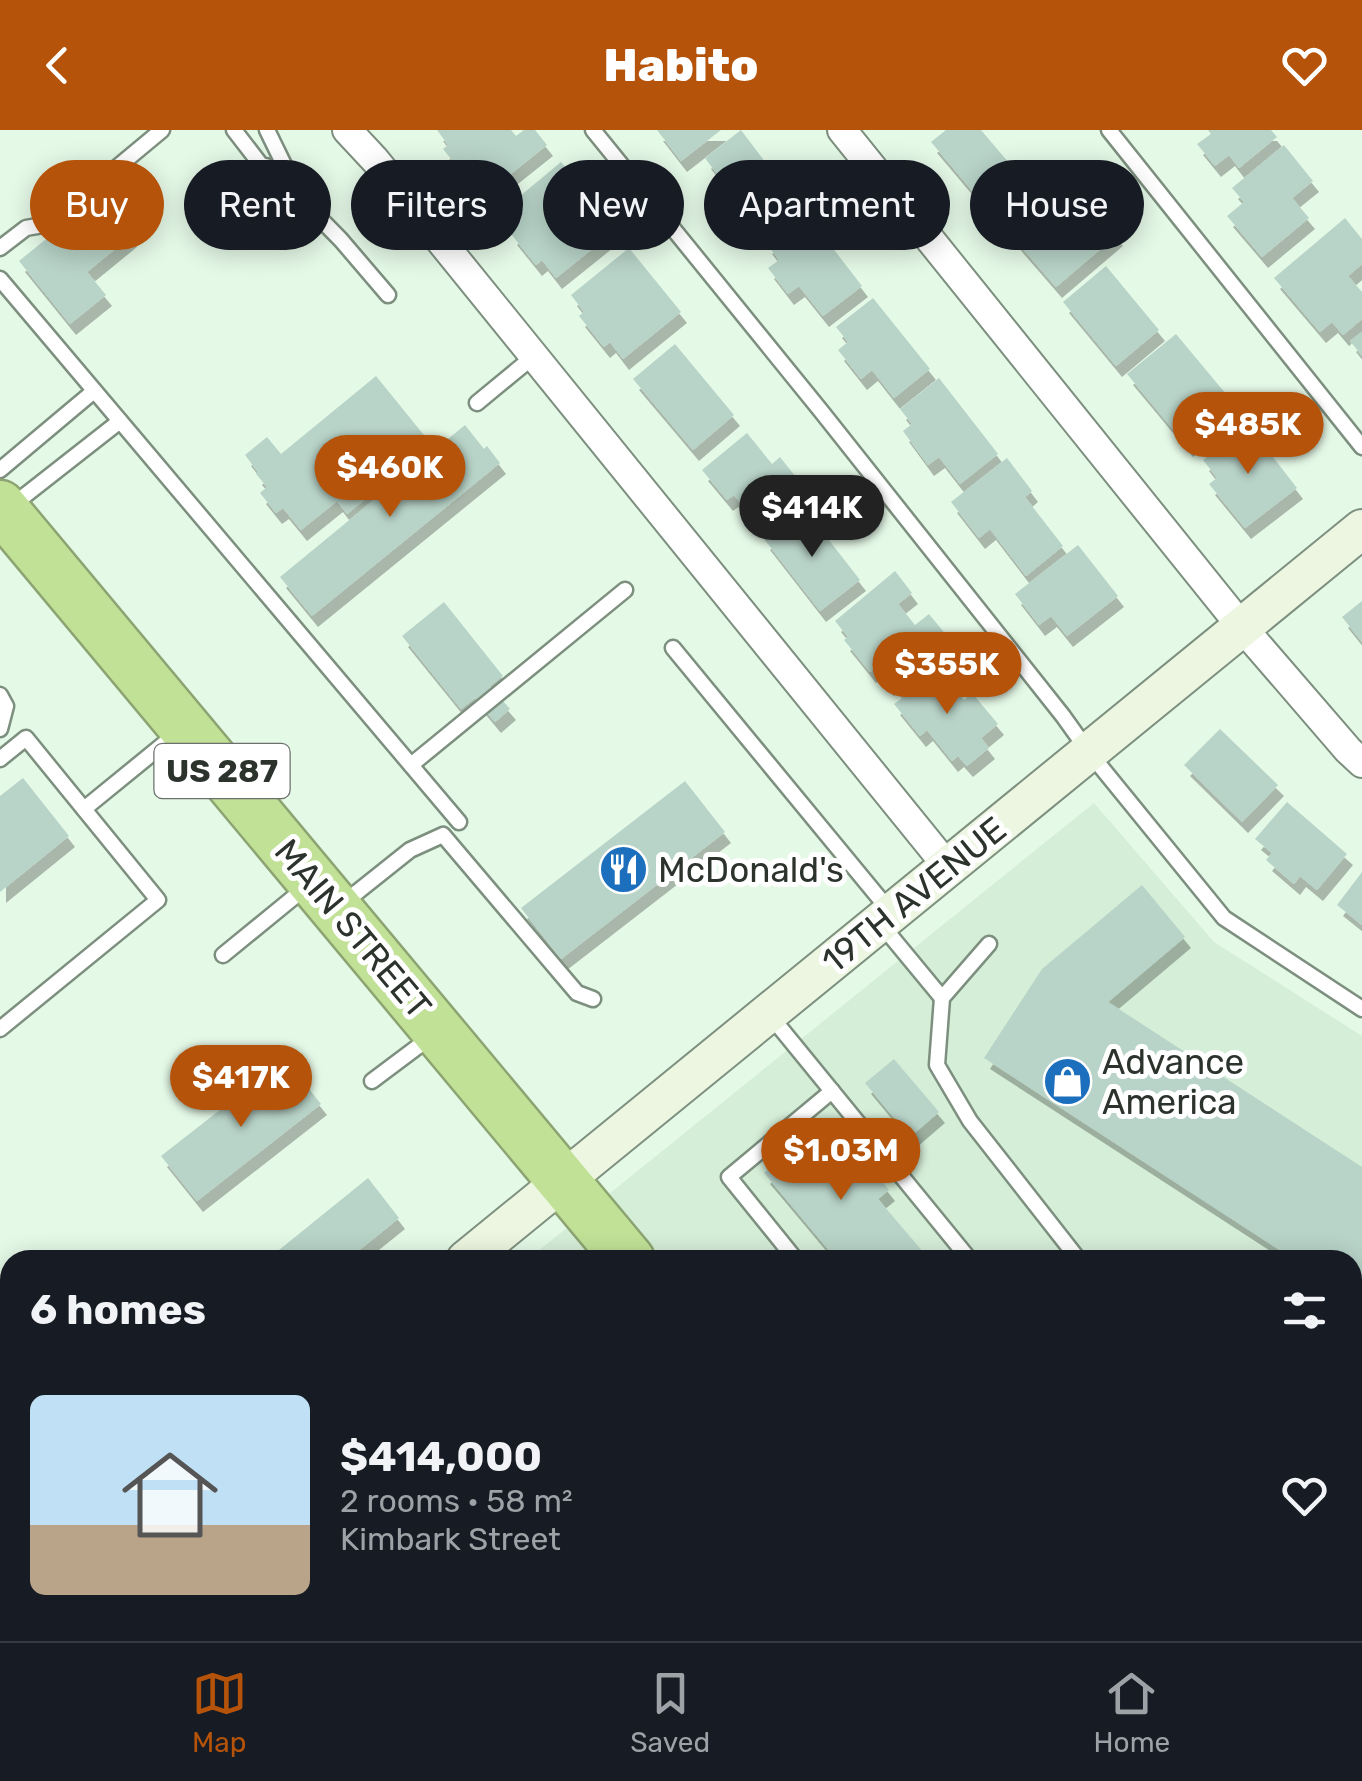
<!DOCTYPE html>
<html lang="en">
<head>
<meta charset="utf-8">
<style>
	body { margin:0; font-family:Rubik,sans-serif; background:#20242c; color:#f1f3f6; height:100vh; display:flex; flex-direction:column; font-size:38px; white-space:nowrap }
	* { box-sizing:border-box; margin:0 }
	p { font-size:32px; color:#9ea1a6 }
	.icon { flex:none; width:55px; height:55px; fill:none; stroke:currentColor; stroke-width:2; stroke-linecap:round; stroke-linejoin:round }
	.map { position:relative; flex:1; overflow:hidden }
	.drawer { position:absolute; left:0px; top:1120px; width:1362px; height:392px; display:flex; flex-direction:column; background:#171b24; border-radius:30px 30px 0 0; box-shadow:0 5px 25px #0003 }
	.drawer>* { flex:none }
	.hud { position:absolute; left:30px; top:30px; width:1302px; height:90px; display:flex; gap:20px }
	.price { position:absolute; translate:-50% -85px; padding:0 22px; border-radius:35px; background:#b45309; color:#fff; font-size:32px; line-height:65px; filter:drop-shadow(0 2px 5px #0008) }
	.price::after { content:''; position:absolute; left:50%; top:60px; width:30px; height:22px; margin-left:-15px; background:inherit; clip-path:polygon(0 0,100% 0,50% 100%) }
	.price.active { background:#222; color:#fff }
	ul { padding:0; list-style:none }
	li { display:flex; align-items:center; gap:30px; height:250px; padding:0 30px }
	li span { display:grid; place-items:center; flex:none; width:280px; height:200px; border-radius:15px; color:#555 }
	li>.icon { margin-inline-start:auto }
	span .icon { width:120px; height:120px; fill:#fffc; stroke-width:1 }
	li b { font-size:42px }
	h2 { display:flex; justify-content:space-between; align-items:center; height:120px; padding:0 30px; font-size:42px }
	.chip { padding:0 35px; border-radius:45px; background:#171b24; box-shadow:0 5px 25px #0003; font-size:35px; line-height:90px }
	.chip.active { background:#b45309; color:#fff }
	header { display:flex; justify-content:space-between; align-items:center; height:130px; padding:0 30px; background:#b45309; color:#fff; font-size:45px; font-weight:800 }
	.tabs { display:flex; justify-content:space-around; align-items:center; height:140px; border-top:2px solid #363941; background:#171b24; font-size:28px; color:#9ea1a6 }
	.tabs a { display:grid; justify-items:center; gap:5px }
	.tabs .active { color:#b45309 }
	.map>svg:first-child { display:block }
</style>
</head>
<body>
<header><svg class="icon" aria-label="back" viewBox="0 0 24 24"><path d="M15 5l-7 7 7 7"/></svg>Habito<svg class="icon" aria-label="heart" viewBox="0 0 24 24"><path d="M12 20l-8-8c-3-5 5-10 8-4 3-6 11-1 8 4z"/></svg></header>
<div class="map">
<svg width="1362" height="1511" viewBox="0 0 1362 1511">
	<defs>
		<filter id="shadow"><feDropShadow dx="6" dy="11" stdDeviation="0" flood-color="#0004"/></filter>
	</defs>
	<rect width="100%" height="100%" fill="#e5f9e7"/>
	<path fill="#d5eed8" d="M1094,673L1214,812L1362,906V1511H55L66,1502H1352V1130H527Z"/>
	<path fill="#dfdfbc" d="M63,1503L275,1502L282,1511H53Z"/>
	<g fill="#b8d3c8" filter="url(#shadow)">
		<path d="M437,0H511L516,6L524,0H535L547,15L488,62L474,46L468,50L443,19L448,15Z"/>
		<path d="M657,0H721L681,31Z"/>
		<path d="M741,0L796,73L760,101L705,28Z"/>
		<path d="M946,0H981L1026,53L991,83L931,12Z"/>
		<path d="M1208,0H1271L1277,7L1239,38L1229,25L1215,36L1197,14L1211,4Z"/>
		<path d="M1284,15L1313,51L1292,68L1309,88L1262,127L1227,86L1244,72L1232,58Z"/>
		<path d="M561,32L581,56L566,68L583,89L598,77L617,99L556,148L542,130L536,135L511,104L517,99L502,81Z"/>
		<path d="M1036,57L1075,103L1098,84L1117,105L1056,157L998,90Z"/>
		<path d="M99,66L131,106L87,142L106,165L70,194L19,131Z"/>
		<path d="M805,82L862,156L823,186L799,156L788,164L768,138L779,130L766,113Z"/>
		<path d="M1345,88L1362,109V134L1348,146L1362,162V189L1343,205L1332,192L1320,202L1274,148Z"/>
		<path d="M629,118L681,182L623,229L610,212L604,217L579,186L584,182L571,165Z"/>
		<path d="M1106,136L1159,200L1116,236L1063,172Z"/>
		<path d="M873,168L930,239L894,268L872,240L861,249L838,220L848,212L836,197Z"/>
		<path d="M1362,202V226L1350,211Z"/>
		<path d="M1176,204L1236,276L1187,316L1127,244Z"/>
		<path d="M675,214L734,285L693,320L633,249Z"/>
		<path d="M376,246L432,315L347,384L337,371L301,400L283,378L276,383L260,363L267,357L256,344L258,342L245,325L267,307L281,324Z"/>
		<path d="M939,248L998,324L960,354L939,327L928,335L903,301L912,294L900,279Z"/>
		<path d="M465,295L484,319L487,316L500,333L312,486L280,447Z"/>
		<path d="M1248,295L1297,358L1245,398L1209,354L1217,348L1203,330Z"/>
		<path d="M747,303L772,334L780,327L803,356L757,394L734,365L727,370L702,340Z"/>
		<path d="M1007,328L1032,361L1025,367L1063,416L1026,446L990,399L979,408L951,372Z"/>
		<path d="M804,378L860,450L820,481L764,409Z"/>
		<path d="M1078,415L1118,466L1067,506L1051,486L1039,495L1015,464Z"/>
		<path d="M895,441L912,463L898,474L915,495L929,484L947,506L888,555L874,539L870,542L844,510L848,507L835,491Z"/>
		<path d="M1362,471V512L1342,487Z"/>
		<path d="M444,472L503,546L490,556L510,579L495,592L475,568L461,579L402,506Z"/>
		<path d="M939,539L964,570L972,563L998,594L981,608L989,618L967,636L958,626L952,631L927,600L920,606L894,574L902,568L898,564L917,548L922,553Z"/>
		<path d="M1220,599L1278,655L1242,692L1184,635Z"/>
		<path d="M23,648L69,706L0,762V666Z"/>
		<path d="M685,651L725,702L561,829L521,778Z"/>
		<path d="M1287,672L1347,724L1317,760L1300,746L1294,754L1266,730L1272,723L1255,709Z"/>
		<path d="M1362,742V795L1337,775Z"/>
		<path d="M1142,755L1185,807L1108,872L1362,1037V1174L1352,1167V1130H1295L984,928L1042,839Z"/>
		<path d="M285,929L321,974L197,1071L161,1026Z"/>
		<path d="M894,929L939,982L910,1007L865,953Z"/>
		<path d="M818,997L849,1035L861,1025L889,1060L878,1069L930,1130H837L780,1062L764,1043Z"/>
		<path d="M368,1048L399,1088L347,1130H287L279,1120Z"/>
		<path d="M0,1169L10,1181V1268L0,1276Z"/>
		<path d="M350,1502H469L476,1511H349Z"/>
	</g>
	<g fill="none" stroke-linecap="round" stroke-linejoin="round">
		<defs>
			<g id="lane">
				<path d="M234,0L261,35L287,41"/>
				<path d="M267,0L287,41L294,62L341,110L388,165"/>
				<path d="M593,0L821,281L1063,586L1088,621L1224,788L1362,879"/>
				<path d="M1109,0L1362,317"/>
				<path d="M0,118L26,98L49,94L162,0"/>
				<path d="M0,149L459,692"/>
				<path d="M477,273L534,226"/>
				<path d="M0,340L94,261"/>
				<path d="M9,378L120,291"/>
				<path d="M673,518L889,780"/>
				<path d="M0,565L6,576L0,599"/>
				<path d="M0,629L26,608L158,770L0,899"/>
				<path d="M411,635L625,460"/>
				<path d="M84,679L176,604"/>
				<path d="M341,775L410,720L443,705L577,863L593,869"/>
				<path d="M880,793L942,868"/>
				<path d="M989,814L942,868L937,935L970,991L1079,1130"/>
				<path d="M223,825L305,758"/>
				<path d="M769,884L970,1130"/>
				<path d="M372,951L432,906"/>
				<path d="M796,1130L729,1047L832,961"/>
				<path d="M295,1502L302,1511"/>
				<path d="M499,1502L507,1511"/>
				<path d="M1199,1502L1206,1511"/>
				<path d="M1178,1511L1189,1502"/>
			</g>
			<g id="street">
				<path d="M347,0L375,30L948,737"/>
				<path d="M842,0L1241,496L1348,620L1362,633"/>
			</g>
			<g id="secondary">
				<path d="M466,1130L1362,399"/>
				<path d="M0,1510L10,1501"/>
			</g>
			<g id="highway">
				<path d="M0,376L629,1130"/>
				<path d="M939,1502L946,1511"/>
			</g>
		</defs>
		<use href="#lane" stroke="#7d8f7f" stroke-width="19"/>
		<use href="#street" stroke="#7d8f7f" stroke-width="32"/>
		<use href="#secondary" stroke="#7d8f7f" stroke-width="42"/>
		<use href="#highway" stroke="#8da472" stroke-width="55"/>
		<use href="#lane" stroke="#fff" stroke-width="14"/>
		<use href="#street" stroke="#fff" stroke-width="28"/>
		<use href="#secondary" stroke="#ecf6e0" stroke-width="38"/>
		<use href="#highway" stroke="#c1e197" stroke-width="50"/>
	</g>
	<defs>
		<symbol id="restaurant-disc" viewBox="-11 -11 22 22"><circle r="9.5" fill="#1c6fbd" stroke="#fff"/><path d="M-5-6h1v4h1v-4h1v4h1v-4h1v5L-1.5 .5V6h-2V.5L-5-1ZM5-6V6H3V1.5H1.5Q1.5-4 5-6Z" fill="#fff"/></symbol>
		<symbol id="shop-disc" viewBox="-11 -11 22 22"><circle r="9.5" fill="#1c6fbd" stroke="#fff"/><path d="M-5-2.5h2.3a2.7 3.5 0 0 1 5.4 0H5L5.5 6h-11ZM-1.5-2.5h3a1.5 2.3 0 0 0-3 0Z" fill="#fff"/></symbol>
	</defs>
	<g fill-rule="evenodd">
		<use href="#restaurant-disc" x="596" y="712" width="55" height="55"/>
		<use href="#shop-disc" x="1040" y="924" width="55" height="55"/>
	</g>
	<g text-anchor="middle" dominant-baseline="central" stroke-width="10" stroke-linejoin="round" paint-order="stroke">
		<rect fill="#fff" stroke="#6b706c" stroke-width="2.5" x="154.5" y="614" width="135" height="54" rx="8"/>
		<g font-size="32" font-weight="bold" fill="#2c332d">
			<text x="222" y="641">US 287</text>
		</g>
		<g font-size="35" fill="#2c332d" stroke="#fff" text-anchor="start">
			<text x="658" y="740">McDonald's</text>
			<text x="1102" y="932">Advance<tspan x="1102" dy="40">America</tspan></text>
		</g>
		<g font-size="35" fill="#2c332d" stroke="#fff">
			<text transform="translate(914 765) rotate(-39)">19TH AVENUE</text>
			<text transform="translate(353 799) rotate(50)">MAIN STREET</text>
		</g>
	</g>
</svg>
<b class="price" style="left:1248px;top:347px">$485K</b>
<b class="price" style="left:390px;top:390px">$460K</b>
<b class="price active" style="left:812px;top:430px">$414K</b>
<b class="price" style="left:947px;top:587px">$355K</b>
<b class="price" style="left:241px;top:1000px">$417K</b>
<b class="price" style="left:841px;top:1073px">$1.03M</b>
<div class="hud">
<a class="chip active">Buy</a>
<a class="chip">Rent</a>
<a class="chip">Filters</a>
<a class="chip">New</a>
<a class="chip">Apartment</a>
<a class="chip">House</a>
</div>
<section class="drawer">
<h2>6 homes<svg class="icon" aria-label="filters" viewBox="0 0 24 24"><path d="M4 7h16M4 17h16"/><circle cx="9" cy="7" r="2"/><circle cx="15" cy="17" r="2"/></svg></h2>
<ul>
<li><span style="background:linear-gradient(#bfe0f5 65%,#b9a48a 0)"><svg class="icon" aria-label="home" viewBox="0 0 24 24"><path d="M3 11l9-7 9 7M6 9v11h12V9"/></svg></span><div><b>$414,000</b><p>2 rooms · 58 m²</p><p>Kimbark Street</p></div><svg class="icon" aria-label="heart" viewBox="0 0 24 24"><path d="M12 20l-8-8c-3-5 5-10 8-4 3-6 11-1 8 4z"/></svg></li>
</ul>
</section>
</div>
<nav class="tabs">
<a class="active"><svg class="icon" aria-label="map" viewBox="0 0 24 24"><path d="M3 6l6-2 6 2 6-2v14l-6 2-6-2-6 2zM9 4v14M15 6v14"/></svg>Map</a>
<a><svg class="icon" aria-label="saved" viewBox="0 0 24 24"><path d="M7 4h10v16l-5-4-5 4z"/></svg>Saved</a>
<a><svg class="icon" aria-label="home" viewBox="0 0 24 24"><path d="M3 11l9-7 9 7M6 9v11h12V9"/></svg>Home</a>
</nav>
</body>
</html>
